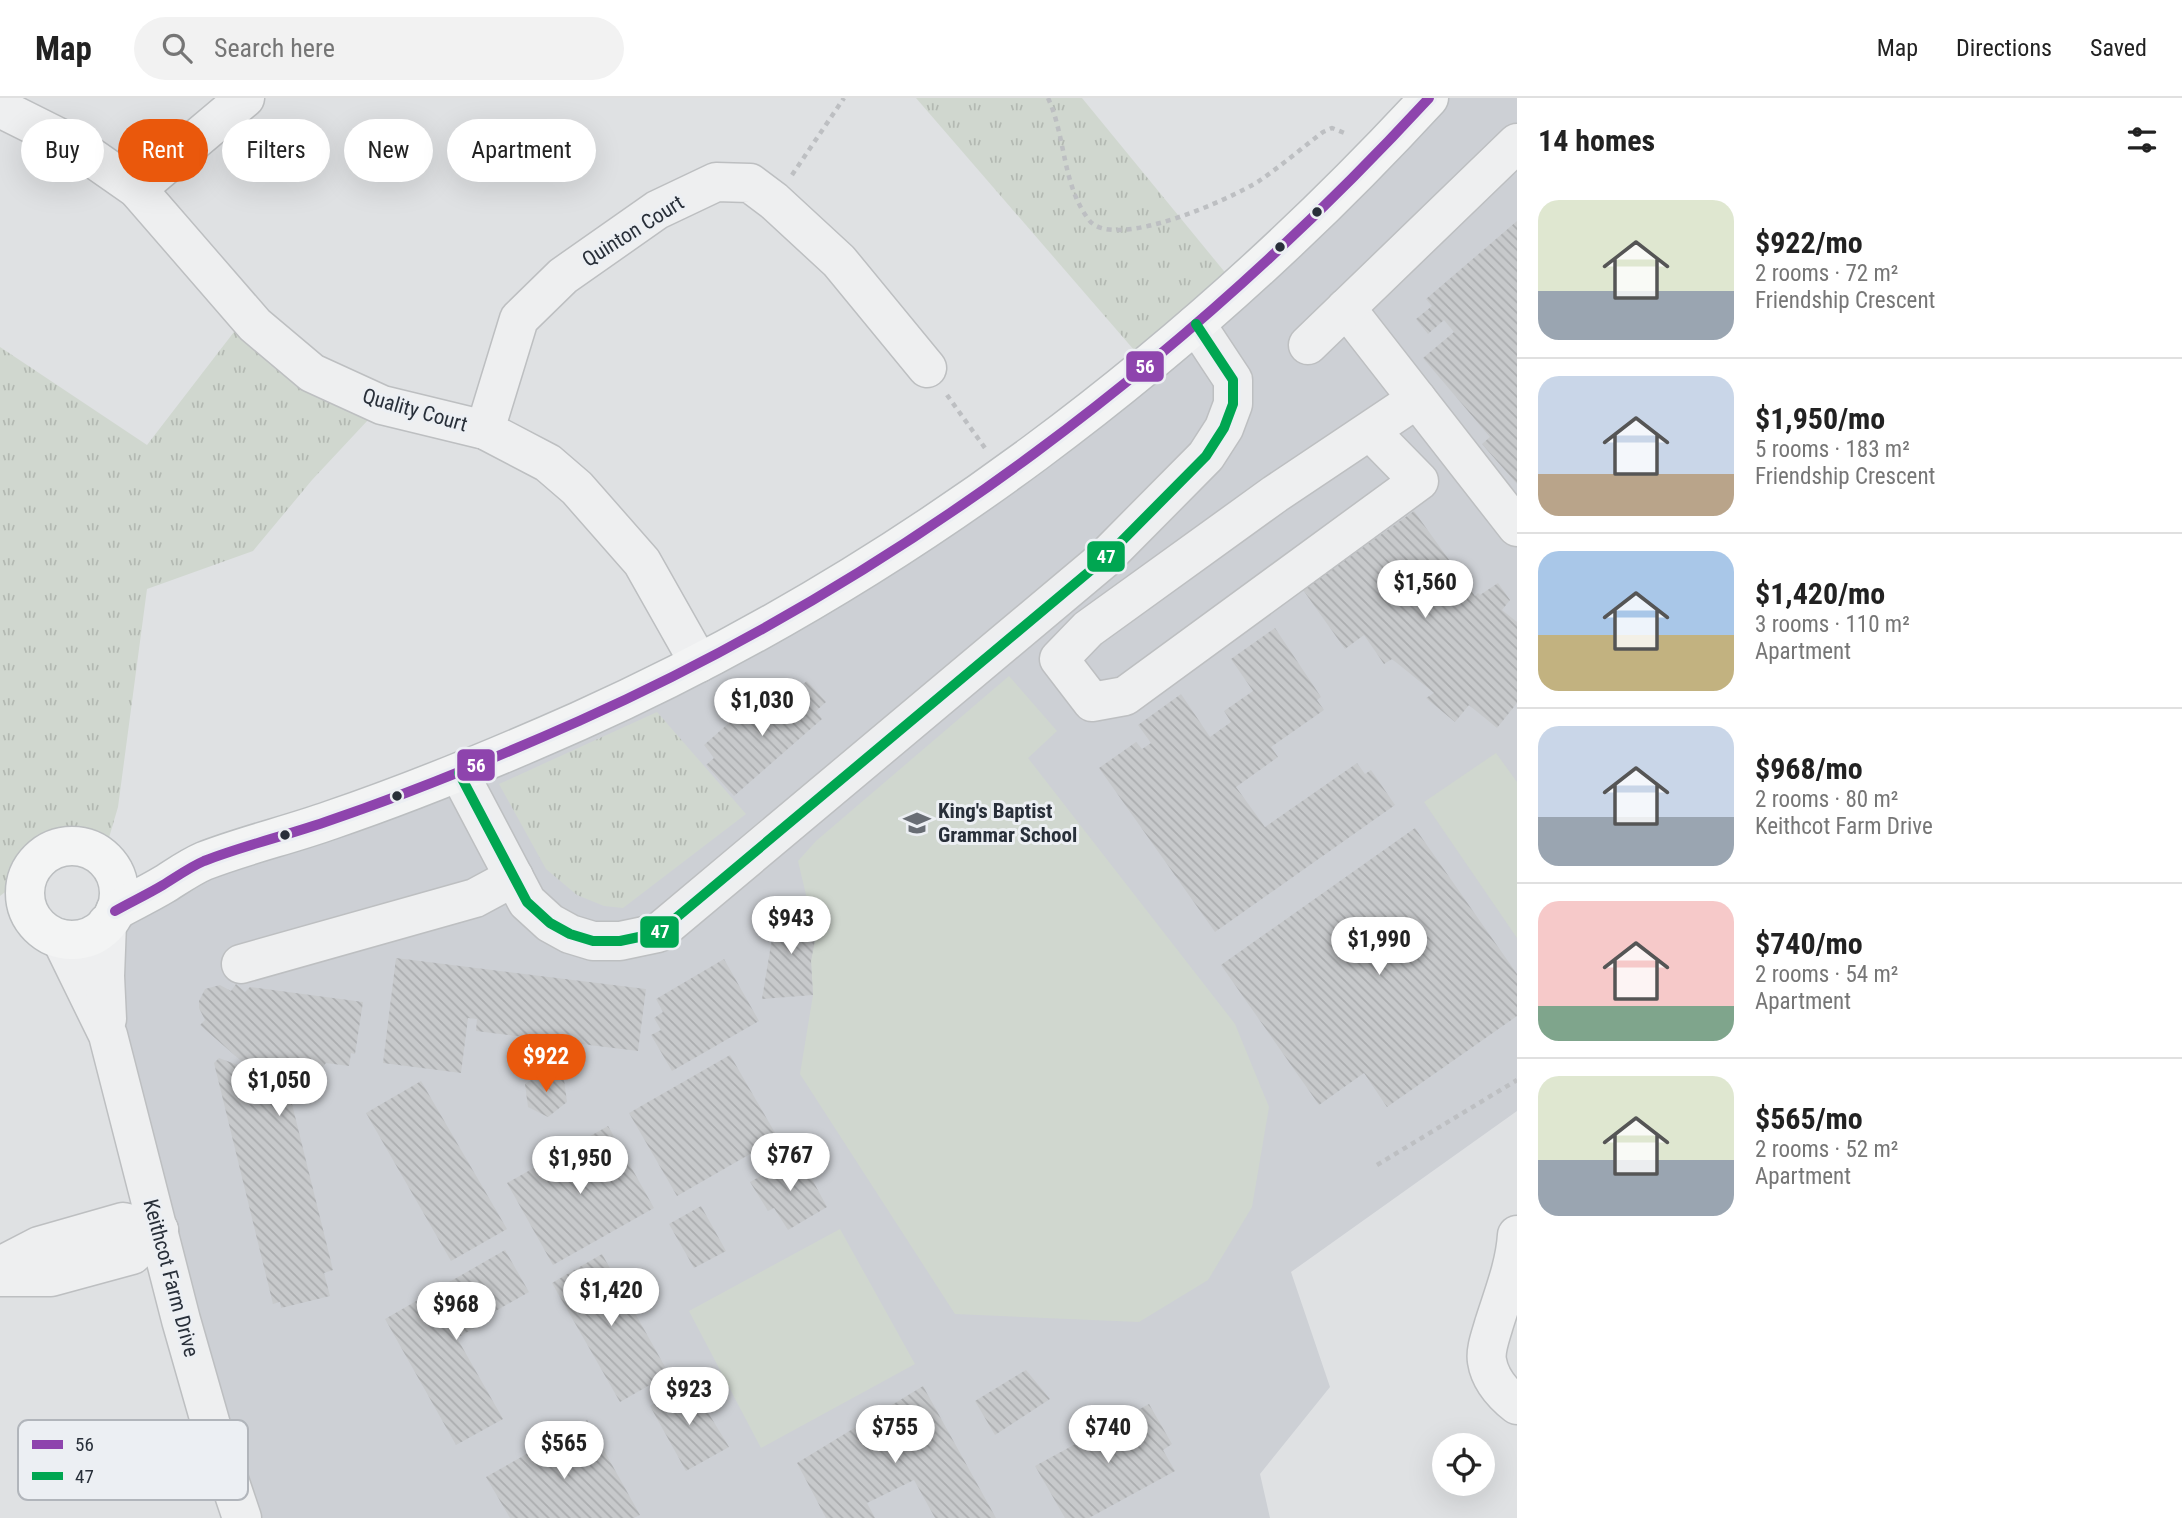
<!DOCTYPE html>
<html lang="en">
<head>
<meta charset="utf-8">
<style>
	body { margin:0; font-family:"Roboto Condensed",sans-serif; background:#f2f2f2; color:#222; height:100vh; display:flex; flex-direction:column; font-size:26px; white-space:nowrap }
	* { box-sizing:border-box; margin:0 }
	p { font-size:23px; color:#767676 }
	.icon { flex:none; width:38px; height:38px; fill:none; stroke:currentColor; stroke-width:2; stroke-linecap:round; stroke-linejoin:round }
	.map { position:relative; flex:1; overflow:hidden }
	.sheet { display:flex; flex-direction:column; background:#fff; width:665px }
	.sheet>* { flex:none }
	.top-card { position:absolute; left:21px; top:21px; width:665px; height:63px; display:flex; gap:14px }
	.tools { position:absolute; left:1432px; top:1335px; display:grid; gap:14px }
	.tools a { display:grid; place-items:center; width:63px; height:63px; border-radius:50%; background:#fff; box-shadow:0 7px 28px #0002; font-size:35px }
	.price { position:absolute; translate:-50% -60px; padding:0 16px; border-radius:24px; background:#fff; color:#222; font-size:23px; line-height:46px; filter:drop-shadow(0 2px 4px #0008) }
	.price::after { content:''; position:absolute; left:50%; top:42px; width:21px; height:16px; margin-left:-10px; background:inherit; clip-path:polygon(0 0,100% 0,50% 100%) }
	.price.current { background:#ea580c; color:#fff }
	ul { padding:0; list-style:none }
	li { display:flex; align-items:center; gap:21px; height:175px; padding:0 21px }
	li+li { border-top:2px solid #e0e0e0 }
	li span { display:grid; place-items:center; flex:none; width:196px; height:140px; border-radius:21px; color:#555 }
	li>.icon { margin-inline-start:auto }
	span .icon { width:84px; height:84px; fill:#fffc; stroke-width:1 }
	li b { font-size:30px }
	h2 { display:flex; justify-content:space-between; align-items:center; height:84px; padding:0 21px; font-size:30px }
	.chip { padding:0 24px; border-radius:32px; background:#fff; box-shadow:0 7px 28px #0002; font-size:24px; line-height:63px }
	.chip.current { background:#ea580c; color:#fff }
	header { display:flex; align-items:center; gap:42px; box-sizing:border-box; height:98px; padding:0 35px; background:#fff; border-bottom:2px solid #e0e0e0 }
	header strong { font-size:33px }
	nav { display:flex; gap:38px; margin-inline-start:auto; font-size:24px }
	.search { width:490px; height:63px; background:#f2f2f2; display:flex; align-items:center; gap:18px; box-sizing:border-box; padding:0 24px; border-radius:38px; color:#767676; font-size:26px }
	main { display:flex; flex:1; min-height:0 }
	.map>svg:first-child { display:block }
</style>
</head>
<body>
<header>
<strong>Map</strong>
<div class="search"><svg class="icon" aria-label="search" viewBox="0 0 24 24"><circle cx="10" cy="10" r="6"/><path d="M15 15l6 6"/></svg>Search here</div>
<nav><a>Map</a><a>Directions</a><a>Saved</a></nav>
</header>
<main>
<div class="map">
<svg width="1517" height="1420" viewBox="0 0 1517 1420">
	<defs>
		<pattern id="grass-tufts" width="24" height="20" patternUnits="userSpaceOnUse" patternTransform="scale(1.75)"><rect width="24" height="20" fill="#d0d7cf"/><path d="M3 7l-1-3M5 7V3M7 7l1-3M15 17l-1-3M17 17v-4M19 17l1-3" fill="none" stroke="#b3b9b2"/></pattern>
		<pattern id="building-back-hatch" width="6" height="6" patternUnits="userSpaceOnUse" patternTransform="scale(1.75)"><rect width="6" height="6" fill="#c7c9cb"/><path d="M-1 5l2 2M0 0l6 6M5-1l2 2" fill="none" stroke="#abadaf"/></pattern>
	</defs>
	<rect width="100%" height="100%" fill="#dfe1e3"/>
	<path fill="#cdd0d5" d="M1423,0H1517V1013L1291,1174L1330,1289L1260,1376L1270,1420H245L108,937L113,818L721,553L1147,267Z"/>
	<g fill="url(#grass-tufts)">
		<path d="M916,0H1082L1237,189L1147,267Z"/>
		<path d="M247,217L382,307L312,382L253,453L147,491L118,709L103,760C54,726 36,773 0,798V249L147,347Z"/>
		<path d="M657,614L746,716L623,810L604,808L577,797L546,771L499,686Z"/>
	</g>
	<g fill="#d0d7cf">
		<path d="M1009,578L1057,633L1028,660L1235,926L1269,1009L1252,1109L1208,1182L1139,1224L955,1216L800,976L813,897L811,863L819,820L811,818L798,763L816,743Z"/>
		<path d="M1496,655L1517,684V840L1424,704Z"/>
		<path d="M840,1131L915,1266L761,1350L689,1213Z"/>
	</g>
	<g fill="url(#building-back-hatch)">
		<path d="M1517,123V386L1482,346L1490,339L1423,260L1454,234L1444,222L1428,236L1416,221L1432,208L1426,201Z"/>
		<path d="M1414,413L1475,498L1478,495L1480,497L1498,485L1510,502L1502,512L1517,524V605L1497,630L1469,607L1455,624L1426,600L1434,595L1392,561L1384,566L1364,537L1345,551L1303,492Z"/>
		<path d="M1275,530L1321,599L1317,602L1324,612L1271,649L1278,659L1236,689L1265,729L1357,665L1365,676L1371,672L1395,707L1215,834L1099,670L1136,644L1142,651L1151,645L1138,627L1181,596L1210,639L1231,624L1224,613L1253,593L1231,561Z"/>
		<path d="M807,583L826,604L816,613L822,621L734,698L706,667L714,660L704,647L739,616L748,627L785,595L787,598Z"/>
		<path d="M1415,730L1517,876V918L1387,1009L1364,975L1319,1007L1221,867Z"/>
		<path d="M777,810L819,820L811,863L813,897L762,901Z"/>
		<path d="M396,860L646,891L638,953L476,933L477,921L468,920L461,975L383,965Z"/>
		<path d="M724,861L759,923L672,973L651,937L661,932L654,920L663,914L656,901Z"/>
		<path d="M236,886L245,894L250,889L363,904L355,956L351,955L349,968L326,965L292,1006L333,1172L324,1175L330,1198L281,1210L280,1204L273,1206L214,965L219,960L246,970L247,968L200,927L205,922L199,910V903L205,891L220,887L231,893Z"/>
		<path d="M730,957L778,1040L677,1098L629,1015Z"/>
		<path d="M544,973L564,982L567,1004L548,1019L528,1009L525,986Z"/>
		<path d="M421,983L507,1131L451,1163L366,1015Z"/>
		<path d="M608,1028L654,1110L553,1167L507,1085Z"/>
		<path d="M799,1057L827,1109L788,1132L774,1110L768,1113L750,1084Z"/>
		<path d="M701,1108L726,1153L694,1170L669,1126Z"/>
		<path d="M505,1152L529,1194L476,1224L478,1228L457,1240L503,1321L456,1347L385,1221Z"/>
		<path d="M602,1156L669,1276L620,1304L552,1185Z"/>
		<path d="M1026,1272L1050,1301L995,1337L975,1303Z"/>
		<path d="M690,1285L729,1349L686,1373L650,1308Z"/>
		<path d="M923,1288L996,1420H935L914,1382L867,1405L875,1420H826L797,1365Z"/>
		<path d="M1149,1306L1172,1346L1163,1352L1175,1373L1089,1420H1065L1035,1368Z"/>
		<path d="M587,1322L640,1417L634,1420H510L486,1379Z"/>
	</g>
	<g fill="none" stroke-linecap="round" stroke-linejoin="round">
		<defs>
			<g id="minor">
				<path d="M0,10L74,47L137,91L255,227L312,275L382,307L485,332L548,365L577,390L642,464L699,565"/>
				<path d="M137,91L245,0"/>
				<path d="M1346,210L1517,429"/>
				<path d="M1308,247L1517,45"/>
				<path d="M485,332L519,221L563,178L657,112L716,84L750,85L774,103L839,163L927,270"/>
				<path d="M1370,333L1419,383L1125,598L1092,604L1059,561L1088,531L1275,396L1417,301"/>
				<path d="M459,675L527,804L550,825L570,836L593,843H620L658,835L1103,462L1206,358L1224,330L1233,306V282L1196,226"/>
				<path d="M61,841L108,937L181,1222L213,1334L242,1420"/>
				<path d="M241,866L475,800L514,779"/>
				<path d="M107,921L105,878L107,825"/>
				<path d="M1517,1137C1515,1168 1503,1197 1494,1226C1491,1237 1485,1252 1487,1263C1490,1282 1503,1296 1517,1307"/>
				<path d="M0,1168L39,1148L123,1124L159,1132"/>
				<path d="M0,1179H51L132,1157L159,1132"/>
			</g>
			<g id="major">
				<circle cx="72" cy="795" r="47"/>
				<path d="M115,813C131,804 148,796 163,787C176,779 190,769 204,763C245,747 289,737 331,722C416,693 498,659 579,623C901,479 1190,259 1429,0"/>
			</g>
		</defs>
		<use href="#minor" stroke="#bdbfc1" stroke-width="41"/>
		<use href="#major" stroke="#bbbec0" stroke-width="41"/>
		<g stroke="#bdbfc2" stroke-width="4.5" stroke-dasharray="5 5" stroke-linecap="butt">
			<path d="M1048,0C1066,39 1062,87 1089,122C1113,154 1231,101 1259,83C1281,68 1302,50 1323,34L1332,30L1347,36"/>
			<path d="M792,77L844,0"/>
			<path d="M947,297L985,350"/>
			<path d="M1377,1067L1517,982"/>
		</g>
		<use href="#minor" stroke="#eeeff0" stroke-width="38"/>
		<use href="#major" stroke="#f3f4f4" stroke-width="38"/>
		<defs>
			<path id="bus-1" d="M115,813C131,804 148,796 163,787C176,779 190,769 204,763C245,747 289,737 331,722C416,693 498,659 579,623C901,479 1190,259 1429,0"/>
			<path id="bus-2" d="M459,675L527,804L550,825L570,836L593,843H620L658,835L1103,462L1206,358L1224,330L1233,306V282L1196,226"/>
		</defs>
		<use href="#bus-1" stroke="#eceff3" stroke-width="16"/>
		<use href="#bus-2" stroke="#eceff3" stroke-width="16"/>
		<use href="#bus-1" stroke="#8e44ad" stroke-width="10"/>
		<use href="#bus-2" stroke="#00a651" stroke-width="10"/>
	</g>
	<defs>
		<symbol id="school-bare" viewBox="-9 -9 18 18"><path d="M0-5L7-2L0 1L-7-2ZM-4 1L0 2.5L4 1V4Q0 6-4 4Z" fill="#686d74" stroke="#eceff3" stroke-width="2.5" paint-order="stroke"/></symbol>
	</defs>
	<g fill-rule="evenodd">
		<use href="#school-bare" x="898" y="706" width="38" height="38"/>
	</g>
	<g fill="#282f39" stroke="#eceff3" stroke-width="2.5">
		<circle cx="1317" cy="114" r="6"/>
		<circle cx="1280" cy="149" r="6"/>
		<circle cx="397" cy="698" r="6"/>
		<circle cx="285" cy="737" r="6"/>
	</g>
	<g text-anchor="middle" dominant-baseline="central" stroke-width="6" stroke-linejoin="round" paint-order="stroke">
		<g font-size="21" fill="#282f39" stroke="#eceff3">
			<text transform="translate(633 133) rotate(-32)">Quinton Court</text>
			<text transform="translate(415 312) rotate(16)">Quality Court</text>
			<text transform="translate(171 1180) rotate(75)">Keithcot Farm Drive</text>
		</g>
		<g font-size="21" font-weight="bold" fill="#282f39" stroke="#eceff3" text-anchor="start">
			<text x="938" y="713">King's Baptist<tspan x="938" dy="24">Grammar School</tspan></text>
		</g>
	</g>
	<rect x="18" y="1322" width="230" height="80" rx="10" fill="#eceff3" stroke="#b1b5bb" stroke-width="2"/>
	<rect x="32" y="1342" width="31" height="9" fill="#8e44ad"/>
	<rect x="32" y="1374" width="31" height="8" fill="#00a651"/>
	<g font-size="19" fill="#282f39">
		<text x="75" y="1353">56</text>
		<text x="75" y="1385">47</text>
	</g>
	<g stroke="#eceff3" stroke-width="2.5">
		<rect x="1125" y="252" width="40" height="33" rx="7" fill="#8e44ad"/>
		<rect x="1086" y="442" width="40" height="33" rx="7" fill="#00a651"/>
		<rect x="456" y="650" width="40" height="34" rx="7" fill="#8e44ad"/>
		<rect x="639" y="817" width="41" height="34" rx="7" fill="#00a651"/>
	</g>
	<g font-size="19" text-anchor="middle" font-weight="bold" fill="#fff">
		<text x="1145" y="275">56</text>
		<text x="1106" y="465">47</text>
		<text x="476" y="674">56</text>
		<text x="660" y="840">47</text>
	</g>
</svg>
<div class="tools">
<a><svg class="icon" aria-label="locate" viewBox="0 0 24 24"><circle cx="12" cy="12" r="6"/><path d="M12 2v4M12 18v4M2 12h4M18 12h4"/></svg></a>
</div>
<b class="price" style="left:1425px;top:522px">$1,560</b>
<b class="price" style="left:762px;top:640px">$1,030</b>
<b class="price" style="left:791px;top:858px">$943</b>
<b class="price" style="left:1379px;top:879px">$1,990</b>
<b class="price current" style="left:546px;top:996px">$922</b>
<b class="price" style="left:279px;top:1020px">$1,050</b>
<b class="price" style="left:790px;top:1095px">$767</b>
<b class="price" style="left:580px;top:1098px">$1,950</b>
<b class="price" style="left:611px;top:1230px">$1,420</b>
<b class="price" style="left:456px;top:1244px">$968</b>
<b class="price" style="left:689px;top:1329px">$923</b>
<b class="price" style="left:895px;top:1367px">$755</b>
<b class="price" style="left:1108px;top:1367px">$740</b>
<b class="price" style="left:564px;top:1383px">$565</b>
<div class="top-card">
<a class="chip">Buy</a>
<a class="chip current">Rent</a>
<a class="chip">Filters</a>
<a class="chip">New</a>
<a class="chip">Apartment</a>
</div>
</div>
<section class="sheet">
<h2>14 homes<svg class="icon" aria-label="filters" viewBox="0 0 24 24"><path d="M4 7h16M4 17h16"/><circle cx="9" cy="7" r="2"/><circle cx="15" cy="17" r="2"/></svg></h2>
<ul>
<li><span style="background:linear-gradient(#dfe7d0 65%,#9aa5b1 0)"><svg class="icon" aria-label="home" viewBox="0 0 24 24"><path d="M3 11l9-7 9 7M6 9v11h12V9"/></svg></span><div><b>$922/mo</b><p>2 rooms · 72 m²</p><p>Friendship Crescent</p></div></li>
<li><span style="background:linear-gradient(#c9d6e8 70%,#b9a48a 0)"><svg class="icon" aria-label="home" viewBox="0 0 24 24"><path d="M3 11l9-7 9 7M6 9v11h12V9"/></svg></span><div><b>$1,950/mo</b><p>5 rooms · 183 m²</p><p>Friendship Crescent</p></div></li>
<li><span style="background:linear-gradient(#a9c7e8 60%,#c2b280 0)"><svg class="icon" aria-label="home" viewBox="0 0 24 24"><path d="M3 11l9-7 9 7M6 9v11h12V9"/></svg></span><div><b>$1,420/mo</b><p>3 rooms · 110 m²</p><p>Apartment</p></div></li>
<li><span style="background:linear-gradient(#c9d6e8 65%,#9aa5b1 0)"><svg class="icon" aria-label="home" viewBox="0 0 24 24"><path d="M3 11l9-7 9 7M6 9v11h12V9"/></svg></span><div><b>$968/mo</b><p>2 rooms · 80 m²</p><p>Keithcot Farm Drive</p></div></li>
<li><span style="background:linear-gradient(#f6c9c9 75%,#7fa58c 0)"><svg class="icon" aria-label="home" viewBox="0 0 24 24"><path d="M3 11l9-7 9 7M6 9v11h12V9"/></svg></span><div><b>$740/mo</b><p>2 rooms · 54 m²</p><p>Apartment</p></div></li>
<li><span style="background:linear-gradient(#dfe7d0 60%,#9aa5b1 0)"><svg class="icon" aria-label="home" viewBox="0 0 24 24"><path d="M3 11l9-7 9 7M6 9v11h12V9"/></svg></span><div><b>$565/mo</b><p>2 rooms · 52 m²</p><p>Apartment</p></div></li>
</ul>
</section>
</main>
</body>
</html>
